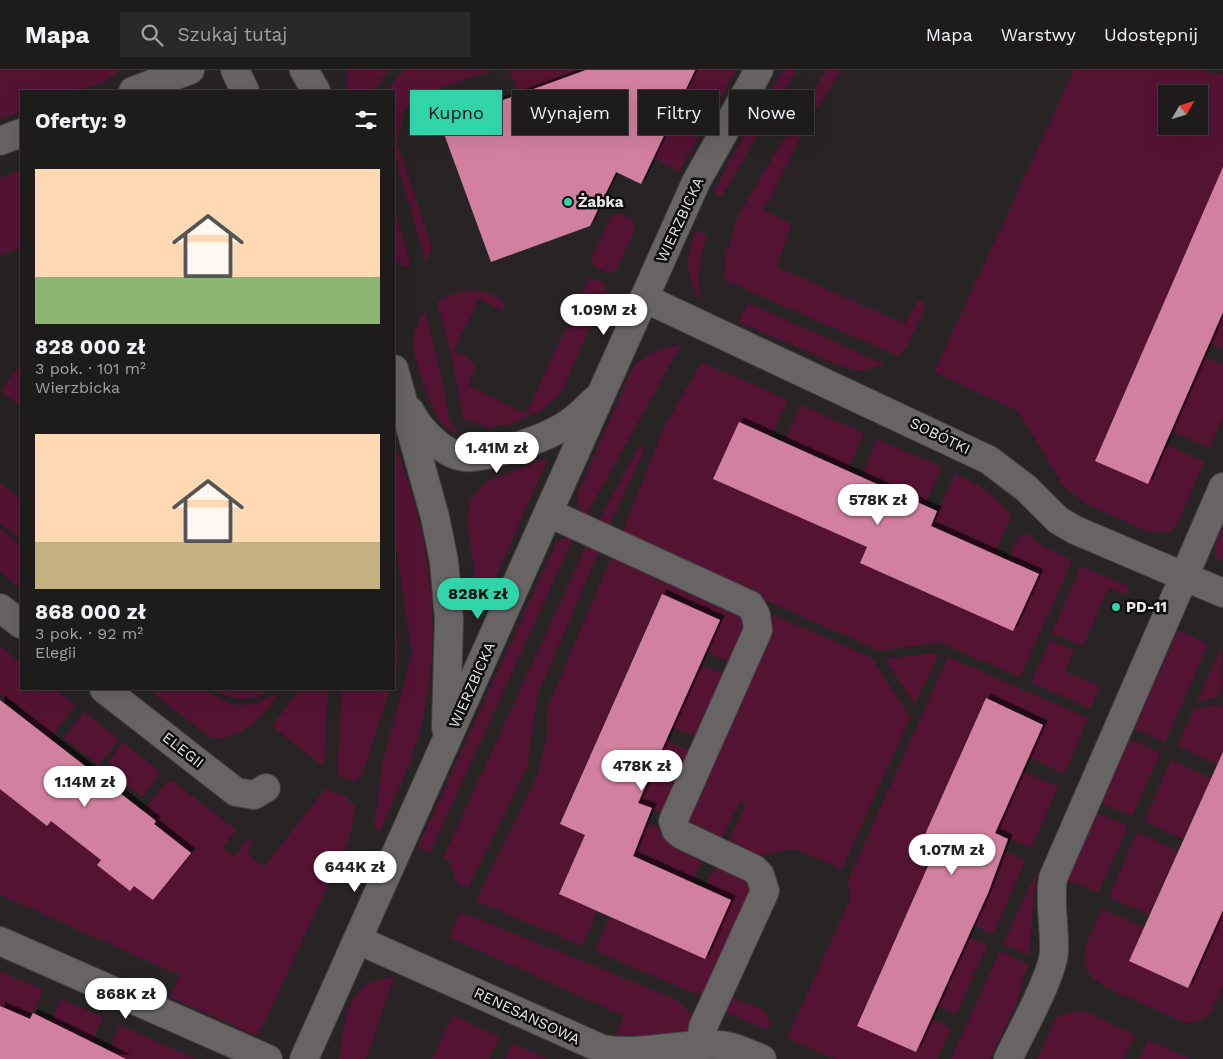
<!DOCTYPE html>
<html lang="pl">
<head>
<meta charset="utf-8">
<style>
	body { margin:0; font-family:"Work Sans",sans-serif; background:#2b2829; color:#f1f3f6; height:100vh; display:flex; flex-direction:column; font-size:19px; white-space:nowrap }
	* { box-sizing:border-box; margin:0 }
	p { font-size:16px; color:#a1a1a3 }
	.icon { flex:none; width:28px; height:28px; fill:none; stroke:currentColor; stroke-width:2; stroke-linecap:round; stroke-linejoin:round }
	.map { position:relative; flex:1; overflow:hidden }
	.panel { position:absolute; left:20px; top:20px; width:375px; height:600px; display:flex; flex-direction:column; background:#1e1b1c; border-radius:0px; box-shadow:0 5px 20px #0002,0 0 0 1px #3c393b }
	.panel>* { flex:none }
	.top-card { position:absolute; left:410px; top:20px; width:475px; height:45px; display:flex; gap:10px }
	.needle { width:32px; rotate:51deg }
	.controls { position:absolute; left:1158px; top:15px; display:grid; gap:10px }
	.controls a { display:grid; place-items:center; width:50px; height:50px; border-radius:0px; background:#1e1b1c; box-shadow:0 5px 20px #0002,0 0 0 1px #3c393b; font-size:25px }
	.price { position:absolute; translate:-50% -42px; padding:0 11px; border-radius:18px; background:#fff; color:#222; font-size:16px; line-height:32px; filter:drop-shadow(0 1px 2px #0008) }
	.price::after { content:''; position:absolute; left:50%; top:30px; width:15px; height:11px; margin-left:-8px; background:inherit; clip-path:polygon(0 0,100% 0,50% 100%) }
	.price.selected { background:#31d4a9; color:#111 }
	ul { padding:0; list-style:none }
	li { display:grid; align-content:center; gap:10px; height:265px; padding:0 15px }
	li span { display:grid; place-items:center; height:155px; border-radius:0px; color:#555 }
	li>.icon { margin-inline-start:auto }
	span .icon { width:90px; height:90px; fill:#fffc; stroke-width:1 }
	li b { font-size:21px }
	h2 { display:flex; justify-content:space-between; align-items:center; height:60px; padding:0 15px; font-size:21px }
	.tag { padding:0 18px; border-radius:0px; background:#1e1b1c; box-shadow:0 5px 20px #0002,0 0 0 1px #3c393b; font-size:18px; line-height:45px }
	.tag.selected { background:#31d4a9; color:#111 }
	header { display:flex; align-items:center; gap:30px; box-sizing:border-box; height:70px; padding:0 25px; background:#1e1b1c; border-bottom:1px solid #3c393b }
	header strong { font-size:24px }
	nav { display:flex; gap:28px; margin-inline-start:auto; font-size:18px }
	.search { width:350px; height:45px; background:#2b2829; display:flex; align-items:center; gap:12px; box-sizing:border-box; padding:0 18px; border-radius:0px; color:#a1a1a3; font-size:19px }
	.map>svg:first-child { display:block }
</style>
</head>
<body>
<header>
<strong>Mapa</strong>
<div class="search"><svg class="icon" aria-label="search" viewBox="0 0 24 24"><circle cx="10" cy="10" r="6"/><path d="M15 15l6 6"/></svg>Szukaj tutaj</div>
<nav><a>Mapa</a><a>Warstwy</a><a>Udostępnij</a></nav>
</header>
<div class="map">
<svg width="1223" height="989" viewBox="0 0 1223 989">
	<defs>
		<filter id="shadow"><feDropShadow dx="4.5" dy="-4.5" stdDeviation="0" flood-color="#0009"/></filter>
	</defs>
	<rect width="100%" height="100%" fill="#282425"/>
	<g fill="#551332" fill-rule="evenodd">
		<path d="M0,0H120C97,24 52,21 21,21V41L0,49Z"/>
		<path d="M348,0H388L374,21H347Z"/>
		<path d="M403,0H494L414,27L404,42L397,73L432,178L426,192L394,83V21H387Z"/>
		<path d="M509,0H586L519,24Z"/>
		<path d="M695,0H736L679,101L653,88Z"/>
		<path d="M784,0H796L721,127L714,122C734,80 759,40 784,0Z"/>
		<path d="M826,0H841L805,58L764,140L791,154L777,197L905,254L917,231L924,232L925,238L907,276L898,286L724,210L726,185L738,145Z"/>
		<path d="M1074,0H1196L1223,5V129L1211,125L1095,390L1165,374L1204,392L1176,456L1170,462H1149L1086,434L1064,417L1018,341L934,302ZM1166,24H1199V56H1166Z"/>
		<path d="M21,100V177L0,185V108Z"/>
		<path d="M394,137L411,197L401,195L394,190Z"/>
		<path d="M619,143L633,150L635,158L616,200L608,203L593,195L591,188L611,146Z"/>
		<path d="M696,161L706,165L698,204L700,230C686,205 684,187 696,161Z"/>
		<path d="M589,208L603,212L606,220L561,323L541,341L507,355L487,357L463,348L451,283L437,232C458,219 484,215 504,233V242L479,229L453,281L468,288L475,297L468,315L526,344L565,259H569L572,255L569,251Z"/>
		<path d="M748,233L886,295L860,301L846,298L739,252Z"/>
		<path d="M425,241L445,322L449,351L458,361L455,363C451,360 446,358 442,354C433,344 413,287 413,274C413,261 419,251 425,241Z"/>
		<path d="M1223,242V279L1209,273Z"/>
		<path d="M681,275L585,447L578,435V422L633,297C647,283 661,277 681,275Z"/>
		<path d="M1204,286L1223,295V347L1210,378L1171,361Z"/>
		<path d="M702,292L788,330L771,367L739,352L713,409L867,477L860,493L1013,561L1039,504L1008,490L1019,466L1028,464L1042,476L1072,491L1020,607L939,572L880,581L621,466L664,357Z"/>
		<path d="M18,297L21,300V336L1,321Z"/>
		<path d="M801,335L864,363L848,400L784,371Z"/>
		<path d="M877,369L942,397L924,435L885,436L893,420L861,406Z"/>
		<path d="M394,373C432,469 447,576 415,677C406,705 392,733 380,761L374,757L383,691L412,584L394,465Z"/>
		<path d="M640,375L644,380L607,460L598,452Z"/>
		<path d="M541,390H547L483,536L478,523L467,452L470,430L485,412Z"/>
		<path d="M955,404C978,413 996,426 1011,446L994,484L931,456Z"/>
		<path d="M0,413L21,429V470L0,453Z"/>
		<path d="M1223,456V491L1215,487V475Z"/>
		<path d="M0,459L21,476V519L0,502Z"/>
		<path d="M569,465L574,466L430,782L418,777L556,473Z"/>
		<path d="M588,472L600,478L537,626L527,697L468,818L457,813L449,791L443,788Z"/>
		<path d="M613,483L634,493L638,500L740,546L748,556L733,593L705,582L720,550L661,524L560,753L585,765L559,824L597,841L582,876L476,831L538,704L547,667V639Z"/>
		<path d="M1081,496L1129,517L1126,525L1108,518L1083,576L1052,563Z"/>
		<path d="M394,544L399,586L394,607Z"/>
		<path d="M774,545L872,588L910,647L841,801L835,796L798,780L790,779L757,786L728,772L746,735L740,731L722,769L683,753Z"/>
		<path d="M1178,560L1208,574L1165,672L1134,659Z"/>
		<path d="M1050,570L1074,581L1065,601L1100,617L1090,639L1031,612Z"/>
		<path d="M0,576L21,593V619H54L75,635L50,669L23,648L26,644L0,624Z"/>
		<path d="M1221,578L1223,614L1217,627L1197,632Z"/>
		<path d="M935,583L938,585L915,634L885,589Z"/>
		<path d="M948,587L1088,648L1064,704L1029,687L1043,654L986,628L914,789L928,796L857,955L916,982L931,949L951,958L937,989H835L787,968L850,829L848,810Z"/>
		<path d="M700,595L727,606L701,669L672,657Z"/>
		<path d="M148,619H203L230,634L247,635L257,633L275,624L277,627C259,650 241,669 211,668Z"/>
		<path d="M211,619H271C252,634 231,630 211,619Z"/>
		<path d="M300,619H328L324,697L272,656Z"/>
		<path d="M342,619H390L362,705L354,711L337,705Z"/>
		<path d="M1217,635L1223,638V681L1217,694L1177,676L1194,639Z"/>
		<path d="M84,642L119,669L99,695L64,668Z"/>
		<path d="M1130,669L1160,683L1132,746L1101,733Z"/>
		<path d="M666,670L694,683L668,746L638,733Z"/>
		<path d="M122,672L161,702L142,727L105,699Z"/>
		<path d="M1171,690L1211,708L1183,769L1144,751Z"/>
		<path d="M1023,701L1058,717L1031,778L995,763Z"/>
		<path d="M173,711L236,760L222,778L235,787L248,768L253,773L246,782L264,797L325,719L347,727L355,737L350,767L261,960L254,965L170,927L179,905L0,825V712L13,729L46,756L51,751L153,830L190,783L154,754L156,751L143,741L167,712Z"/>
		<path d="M1097,743L1128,756L1098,823L1068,810Z"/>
		<path d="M633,746L662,759L660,764L705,784L692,813L618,780Z"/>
		<path d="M1137,762L1178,781L1149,845L1109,827Z"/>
		<path d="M990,775L1025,791L993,864L973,855Z"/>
		<path d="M718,791L741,801L753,816L706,924L691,922L595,881L610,847L705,889L731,830L704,818Z"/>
		<path d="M1036,803L1029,885L1003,874Z"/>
		<path d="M1102,839L1144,858L1129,891L1188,918L1223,840V917L1211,943L1203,950L1185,953L1103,916L1089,904L1084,894L1086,874Z"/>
		<path d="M461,842L673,928C691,941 697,946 684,966L613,971L624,946L449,867Z"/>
		<path d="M968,867L987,876L956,944L937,936Z"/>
		<path d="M1000,881L1028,894L1016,933L990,989H951Z"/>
		<path d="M0,901L43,920L30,949L0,936Z"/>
		<path d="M394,907L366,989H339C345,949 344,912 394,907Z"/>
		<path d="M731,927L765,941L770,952L767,960L719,939Z"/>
		<path d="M61,929L103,947L90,976L48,957Z"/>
		<path d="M1077,941L1088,943L1135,965L1124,989H1037L1057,946Z"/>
		<path d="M453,945L499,967L489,989H432Z"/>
		<path d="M120,955L195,989H118L106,984Z"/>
		<path d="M1148,970L1191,989H1139Z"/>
		<path d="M512,973L547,989H505Z"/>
	</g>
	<g fill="#d2809f" filter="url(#shadow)">
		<path d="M586,0H695L641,114L616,102L590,156L491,192L440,53Z"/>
		<path d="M1223,97V242L1148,414L1095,391Z"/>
		<path d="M739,352L937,441L931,456L1039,504L1013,561L860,493L867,477L713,409Z"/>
		<path d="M662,524L720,550L638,733L652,738L633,786L731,830L705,889L559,824L585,765L560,754Z"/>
		<path d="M986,628L1043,655L995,763L1008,769L988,823L916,982L857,956L928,796L914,789Z"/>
		<path d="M0,630L156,751L154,754L191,783L153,830L134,816L130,821L97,795L101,790L51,751L47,756L0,719Z"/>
		<path d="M1223,682V840L1188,918L1129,891Z"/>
		<path d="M0,936L30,949L33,943L126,989H0Z"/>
	</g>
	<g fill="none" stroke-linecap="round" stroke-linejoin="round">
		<defs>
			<g id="minor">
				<path d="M235,0L245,21"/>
				<path d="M304,0L316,21"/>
				<path d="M133,21L190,0"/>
				<path d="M0,71L21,63"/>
				<path d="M644,228L989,390L1027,419L1058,450L1075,460L1223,523"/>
				<path d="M394,299L435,447L444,491L449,549L446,658"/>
				<path d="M410,341C419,359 442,384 464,387C489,389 549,367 569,353C579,346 587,338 595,330"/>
				<path d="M549,443L750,535L756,545L758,560L673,751L676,760L682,765L754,799L760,805L765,821L703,957L701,977"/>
				<path d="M0,538L21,554"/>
				<path d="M104,619L236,722L254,725L266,718"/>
				<path d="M358,870L602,979C641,986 679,973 718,975C734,976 748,983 762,989"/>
				<path d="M0,871L268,989"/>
				<path d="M304,989L696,112L759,0"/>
				<path d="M1008,989C1020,964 1052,907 1054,882C1055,857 1049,832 1053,808L1223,417"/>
			</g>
		</defs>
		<use href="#minor" stroke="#444142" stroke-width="30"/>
		<use href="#minor" stroke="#686465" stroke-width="28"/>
	</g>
	<g fill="#31d4a9" stroke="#0f0e0e" stroke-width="2">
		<circle cx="568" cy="132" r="5"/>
		<circle cx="1116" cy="537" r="5"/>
	</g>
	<g text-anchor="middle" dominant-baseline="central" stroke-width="5" stroke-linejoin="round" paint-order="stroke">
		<g font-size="15" font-weight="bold" fill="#e9e6e7" stroke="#0f0e0e" text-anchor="start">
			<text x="578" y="132">Żabka</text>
			<text x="1126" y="537">PD-11</text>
		</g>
		<g font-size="15" fill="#e9e6e7" stroke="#0f0e0e">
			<text transform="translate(680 150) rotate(-65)">WIERZBICKA</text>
			<text transform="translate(940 366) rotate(26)">SOBÓTKI</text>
			<text transform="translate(472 615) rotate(-66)">WIERZBICKA</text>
			<text transform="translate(183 680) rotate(38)">ELEGII</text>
			<text transform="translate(527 946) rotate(25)">RENESANSOWA</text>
		</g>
	</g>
</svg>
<div class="controls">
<a><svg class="needle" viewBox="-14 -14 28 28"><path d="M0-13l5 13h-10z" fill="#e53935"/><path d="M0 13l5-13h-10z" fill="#a1a1a3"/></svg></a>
</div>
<b class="price" style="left:604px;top:266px">1.09M zł</b>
<b class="price" style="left:497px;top:404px">1.41M zł</b>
<b class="price" style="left:878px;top:456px">578K zł</b>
<b class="price selected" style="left:478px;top:550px">828K zł</b>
<b class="price" style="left:642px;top:722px">478K zł</b>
<b class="price" style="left:85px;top:738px">1.14M zł</b>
<b class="price" style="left:952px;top:806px">1.07M zł</b>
<b class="price" style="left:355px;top:823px">644K zł</b>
<b class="price" style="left:126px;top:950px">868K zł</b>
<div class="top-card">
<a class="tag selected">Kupno</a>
<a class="tag">Wynajem</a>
<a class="tag">Filtry</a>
<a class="tag">Nowe</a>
</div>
<section class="panel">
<h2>Oferty: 9<svg class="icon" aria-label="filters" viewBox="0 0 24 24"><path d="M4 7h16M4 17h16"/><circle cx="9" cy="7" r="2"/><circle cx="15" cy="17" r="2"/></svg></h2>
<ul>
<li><span style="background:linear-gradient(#ffd9b3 70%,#8fb573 0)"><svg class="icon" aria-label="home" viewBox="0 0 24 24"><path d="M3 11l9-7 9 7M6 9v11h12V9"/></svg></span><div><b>828 000 zł</b><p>3 pok. · 101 m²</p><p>Wierzbicka</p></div></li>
<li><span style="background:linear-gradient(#ffd9b3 70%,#c2b280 0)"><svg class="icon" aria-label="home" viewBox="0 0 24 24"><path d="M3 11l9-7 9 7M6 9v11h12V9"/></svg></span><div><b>868 000 zł</b><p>3 pok. · 92 m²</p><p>Elegii</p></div></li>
</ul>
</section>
</div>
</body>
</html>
